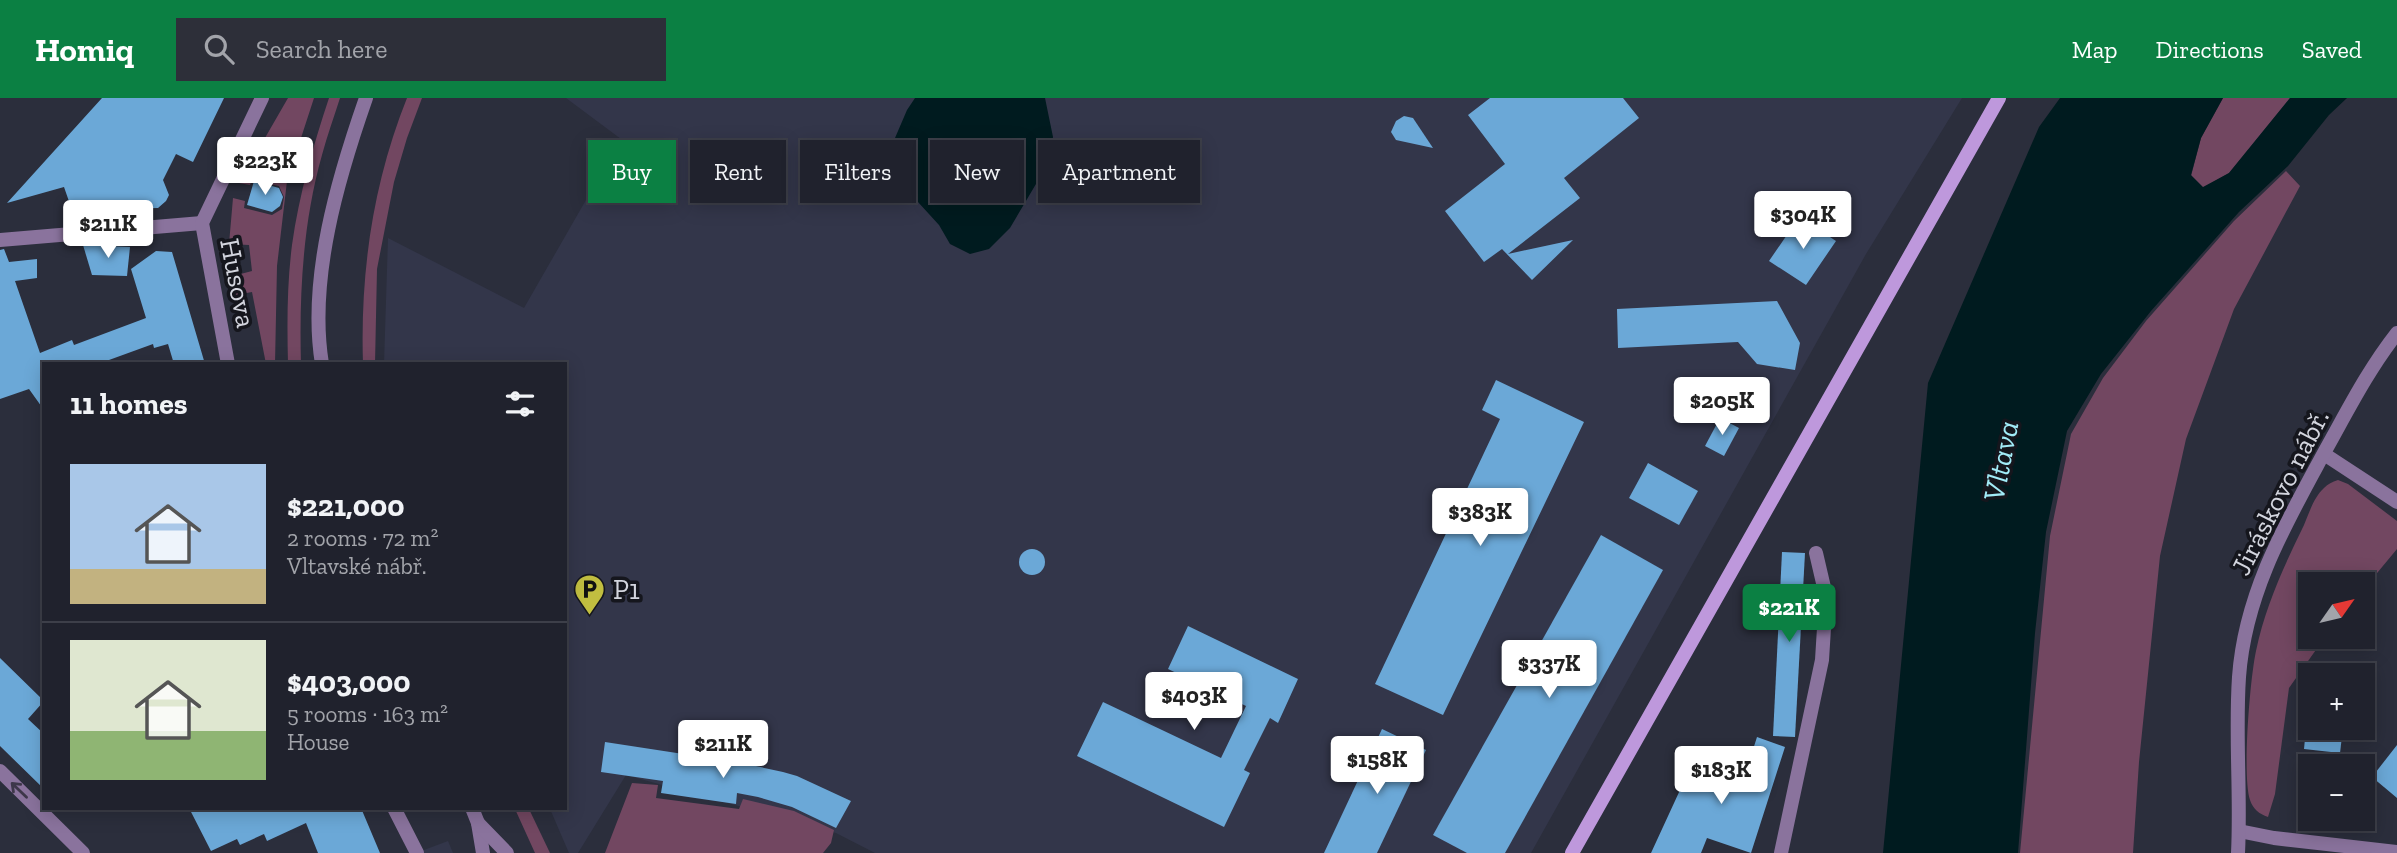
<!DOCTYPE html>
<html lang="en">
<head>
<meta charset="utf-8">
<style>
	body { margin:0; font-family:"Zilla Slab",serif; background:#2d2f39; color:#f1f3f6; height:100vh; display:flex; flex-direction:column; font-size:26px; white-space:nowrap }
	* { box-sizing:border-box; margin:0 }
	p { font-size:23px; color:#a2a4aa }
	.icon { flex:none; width:38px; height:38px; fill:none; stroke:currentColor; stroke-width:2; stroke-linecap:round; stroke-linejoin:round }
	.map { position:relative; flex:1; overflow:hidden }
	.drawer { position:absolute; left:42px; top:264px; width:525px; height:448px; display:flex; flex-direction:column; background:#20222d; border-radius:0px; box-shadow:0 4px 18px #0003,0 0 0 2px #3d3f49 }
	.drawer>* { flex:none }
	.guide { position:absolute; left:588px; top:42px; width:665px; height:63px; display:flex; gap:14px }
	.needle { width:46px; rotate:56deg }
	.fabs { position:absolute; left:2298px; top:474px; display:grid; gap:14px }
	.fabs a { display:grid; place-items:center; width:77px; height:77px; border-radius:0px; background:#20222d; box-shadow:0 4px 18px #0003,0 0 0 2px #3d3f49; font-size:35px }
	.price { position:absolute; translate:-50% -60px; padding:0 16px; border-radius:7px; background:#fff; color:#222; font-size:23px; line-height:46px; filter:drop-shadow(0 2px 4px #0008) }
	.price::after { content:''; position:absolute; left:50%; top:42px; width:21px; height:16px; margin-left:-10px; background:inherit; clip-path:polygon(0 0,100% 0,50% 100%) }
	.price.current { background:#0b8043; color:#fff }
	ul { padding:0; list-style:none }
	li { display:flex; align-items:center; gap:21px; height:175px; padding:0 28px }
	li+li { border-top:2px solid #3d3f49 }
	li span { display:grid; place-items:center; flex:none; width:196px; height:140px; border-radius:0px; color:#555 }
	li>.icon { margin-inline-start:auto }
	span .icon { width:84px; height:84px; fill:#fffc; stroke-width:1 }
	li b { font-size:30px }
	h2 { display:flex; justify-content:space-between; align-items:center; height:84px; padding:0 28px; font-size:30px }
	.tag { padding:0 24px; border-radius:0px; background:#20222d; box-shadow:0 4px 18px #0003,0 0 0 2px #3d3f49; font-size:24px; line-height:63px }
	.tag.current { background:#0b8043; color:#fff }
	header { display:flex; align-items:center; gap:42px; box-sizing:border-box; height:98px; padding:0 35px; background:#0b8043; color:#fff }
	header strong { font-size:33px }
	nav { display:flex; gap:38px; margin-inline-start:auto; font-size:24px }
	.search { width:490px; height:63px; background:#2d2f39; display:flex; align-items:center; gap:18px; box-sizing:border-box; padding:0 24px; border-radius:0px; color:#a2a4aa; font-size:26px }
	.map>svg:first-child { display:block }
</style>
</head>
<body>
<header>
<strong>Homiq</strong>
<div class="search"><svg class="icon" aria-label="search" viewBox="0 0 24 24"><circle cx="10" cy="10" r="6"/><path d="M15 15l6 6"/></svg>Search here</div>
<nav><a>Map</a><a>Directions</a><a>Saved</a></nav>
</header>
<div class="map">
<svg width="2397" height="755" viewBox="0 0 2397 755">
	<rect width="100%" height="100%" fill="#2b2e3c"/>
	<g fill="#33364a">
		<path d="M566,0H1962L1866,156L1531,755H875L836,735L626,677L578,755H569L550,711L565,710V266H384L388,140L524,210L621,41Z"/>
		<path d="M448,743L453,755H416Z"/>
	</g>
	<g fill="#724761">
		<path d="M288,0H314L287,83L277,168L275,266H266L252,194L236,197L233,178L252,173L249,147L229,146L233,100L245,103L244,110L272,117L282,111L284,99L279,88L252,82L250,87L239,85Z"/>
		<path d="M329,0H340C334,19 327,38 322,57C303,124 299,196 301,266H288C287,226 287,186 292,147C299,97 313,48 329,0Z"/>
		<path d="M407,0H422L407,40L394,84L377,171L375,266H363C360,174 373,85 407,0Z"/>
		<path d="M2223,0H2290L2229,75L2203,90L2191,78L2201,40Z"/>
		<path d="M2286,73L2300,88L2234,211L2186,341L2160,458L2139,664L2133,755H2020L2050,438L2071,336L2103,280L2146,223L2234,123Z"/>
		<path d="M2338,382L2348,386L2397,423V451L2363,492L2362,486H2310V539H2325L2289,590L2275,696L2268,719C2259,716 2253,711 2250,702C2242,678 2250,580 2256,553C2265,509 2284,468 2304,427C2309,415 2314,399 2324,390C2328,386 2332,384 2338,382Z"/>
		<path d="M632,685L658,687L656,700L739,711L743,701L794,713L834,732L831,745L823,755H605Z"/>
		<path d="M515,711H529L550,755H535Z"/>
	</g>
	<g fill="#001b1f">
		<path d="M915,0H1045L1053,39L1049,64L1010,130L989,151L970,156L950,146L939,127L918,104L899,89L892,47L907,12Z"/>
		<path d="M2060,0H2223L2201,40L2191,77L2203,89L2229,75L2290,0H2347L2329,17L2288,68L2239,114L2151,213L2101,276L2067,333L2046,434L2035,535L2018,755H1883L1928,285L2039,29Z"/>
	</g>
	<g fill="#6ba8d7">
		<path d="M102,0H224L193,64L176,56L163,82L169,97L166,103L158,110L72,112L64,89L7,105Z"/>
		<path d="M1490,0H1623L1639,20L1564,80L1580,100L1508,156L1573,142L1532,182L1502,151L1484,164L1445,113L1505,66L1468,17Z"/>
		<path d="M1404,18L1413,20L1433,50L1396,42L1391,34L1396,23Z"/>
		<path d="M254,83L279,90L283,99L280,108L272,114L247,107Z"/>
		<path d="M1803,121L1836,143L1806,187L1769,163L1793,128L1796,130Z"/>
		<path d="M83,147L130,149L127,178L92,177Z"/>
		<path d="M4,151L9,164L37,161V180L15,183L40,255L72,242L74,247L146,220L131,171L156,153L172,154L205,266H174L168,246L154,250L153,246L98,266H44V312L29,291L0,301V152Z"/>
		<path d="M1777,203L1800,245L1795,272L1757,266L1738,244L1618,250L1617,211Z"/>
		<path d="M1496,282L1584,324L1443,617L1375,586L1500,321L1482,312Z"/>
		<path d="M1720,320L1739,330L1724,358L1705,348Z"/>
		<path d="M1648,365L1698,393L1679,427L1629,400Z"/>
		<path d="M1601,437L1663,472L1505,755H1467L1433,737Z"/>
		<circle cx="1032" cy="464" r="13"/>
		<path d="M1782,454L1805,455L1795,639L1773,638Z"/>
		<path d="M1188,528L1298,581L1278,625L1270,620L1244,672L1250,675L1224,729L1077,658L1103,604L1221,660L1246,608L1168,571Z"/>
		<path d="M0,560L44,603L28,621L44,636V691L0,648Z"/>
		<path d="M2306,630H2343L2340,655L2304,651Z"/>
		<path d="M1382,631L1426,652L1377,755H1324Z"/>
		<path d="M1757,639L1785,649L1751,755L1707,740L1701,755H1651L1692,666L1741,689Z"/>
		<path d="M605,644L742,665L783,674L797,678L851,703L836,730L792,709L758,699L737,695L736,706L661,695L663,683L601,674Z"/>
		<path d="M2397,647V700L2372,679Z"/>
		<path d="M189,710H361L380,755H318L306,725L267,743L264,736L240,747L237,741L211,753Z"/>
	</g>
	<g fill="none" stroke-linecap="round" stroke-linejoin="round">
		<g stroke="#8a739d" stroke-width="14">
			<path d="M0,142L202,125"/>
			<path d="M228,266L202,125L262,0"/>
			<path d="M2324,356L2397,404"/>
			<path d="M0,673L83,755"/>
			<path d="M394,710L417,755"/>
			<path d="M2239,733L2274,740L2397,754"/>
			<path d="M1781,755L1822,562L1826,498L1816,455"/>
			<path d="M2238,755C2241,697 2235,638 2239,579C2245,495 2286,425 2325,353C2348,312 2368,272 2397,235"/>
		</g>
		<g stroke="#8a739d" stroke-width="14">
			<path d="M322,266C308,181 338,80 366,0"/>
			<path d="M472,710L478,725L483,755"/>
			<path d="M478,725L507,755"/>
		</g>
		<path stroke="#be98dc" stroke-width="14" d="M1572,755L1999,0"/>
	</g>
	<defs><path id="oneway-shaft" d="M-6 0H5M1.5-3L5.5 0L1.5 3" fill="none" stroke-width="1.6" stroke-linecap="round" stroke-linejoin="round" transform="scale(1.75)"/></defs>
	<use stroke="#3e374a" href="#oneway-shaft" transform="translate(19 692) rotate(-136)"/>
	<defs>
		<symbol id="parking-pin" viewBox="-11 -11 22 30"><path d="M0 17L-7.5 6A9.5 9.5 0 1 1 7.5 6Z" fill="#c1be40" stroke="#15161d"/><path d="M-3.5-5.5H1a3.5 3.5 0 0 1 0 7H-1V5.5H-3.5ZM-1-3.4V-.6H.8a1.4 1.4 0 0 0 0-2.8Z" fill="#111"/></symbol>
	</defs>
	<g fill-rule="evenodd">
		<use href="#parking-pin" x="572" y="474" width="35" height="47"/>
	</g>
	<g text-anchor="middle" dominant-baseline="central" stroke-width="7" stroke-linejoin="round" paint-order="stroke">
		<g font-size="28" fill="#d3d5de" stroke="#15161d">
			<text transform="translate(238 185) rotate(79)">Husova</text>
			<text transform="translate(2280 394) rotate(-63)">Jiráskovo nábř.</text>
		</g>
		<g font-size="28" fill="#d3d5de" stroke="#15161d" text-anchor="start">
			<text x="613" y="491">P1</text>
		</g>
		<g font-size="30" font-style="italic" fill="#a2ebf7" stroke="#15161d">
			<text transform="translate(2001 363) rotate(-79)">Vltava</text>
		</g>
	</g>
</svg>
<div class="fabs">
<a><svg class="needle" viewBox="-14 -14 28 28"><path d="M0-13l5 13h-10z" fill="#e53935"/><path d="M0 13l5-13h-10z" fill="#a2a4aa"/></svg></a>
<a>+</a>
<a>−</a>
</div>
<b class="price" style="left:265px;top:99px">$223K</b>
<b class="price" style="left:1803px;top:153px">$304K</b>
<b class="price" style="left:108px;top:162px">$211K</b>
<b class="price" style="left:1722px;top:339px">$205K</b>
<b class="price" style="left:1480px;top:450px">$383K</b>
<b class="price current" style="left:1789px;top:546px">$221K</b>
<b class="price" style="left:1549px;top:602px">$337K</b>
<b class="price" style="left:1194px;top:634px">$403K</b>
<b class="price" style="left:723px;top:682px">$211K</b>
<b class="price" style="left:1377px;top:698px">$158K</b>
<b class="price" style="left:1721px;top:708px">$183K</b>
<div class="guide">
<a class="tag current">Buy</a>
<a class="tag">Rent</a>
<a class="tag">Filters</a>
<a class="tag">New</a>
<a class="tag">Apartment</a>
</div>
<section class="drawer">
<h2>11 homes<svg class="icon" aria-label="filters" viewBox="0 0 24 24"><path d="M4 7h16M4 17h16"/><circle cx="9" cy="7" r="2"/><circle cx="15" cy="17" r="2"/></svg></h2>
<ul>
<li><span style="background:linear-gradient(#a9c7e8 75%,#c2b280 0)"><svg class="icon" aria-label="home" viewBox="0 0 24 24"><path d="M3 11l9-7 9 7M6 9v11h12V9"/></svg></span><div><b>$221,000</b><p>2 rooms · 72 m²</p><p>Vltavské nábř.</p></div></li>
<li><span style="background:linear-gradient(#dfe7d0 65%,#8fb573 0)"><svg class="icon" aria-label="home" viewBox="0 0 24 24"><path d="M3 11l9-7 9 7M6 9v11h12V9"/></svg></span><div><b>$403,000</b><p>5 rooms · 163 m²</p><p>House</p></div></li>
</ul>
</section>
</div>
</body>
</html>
